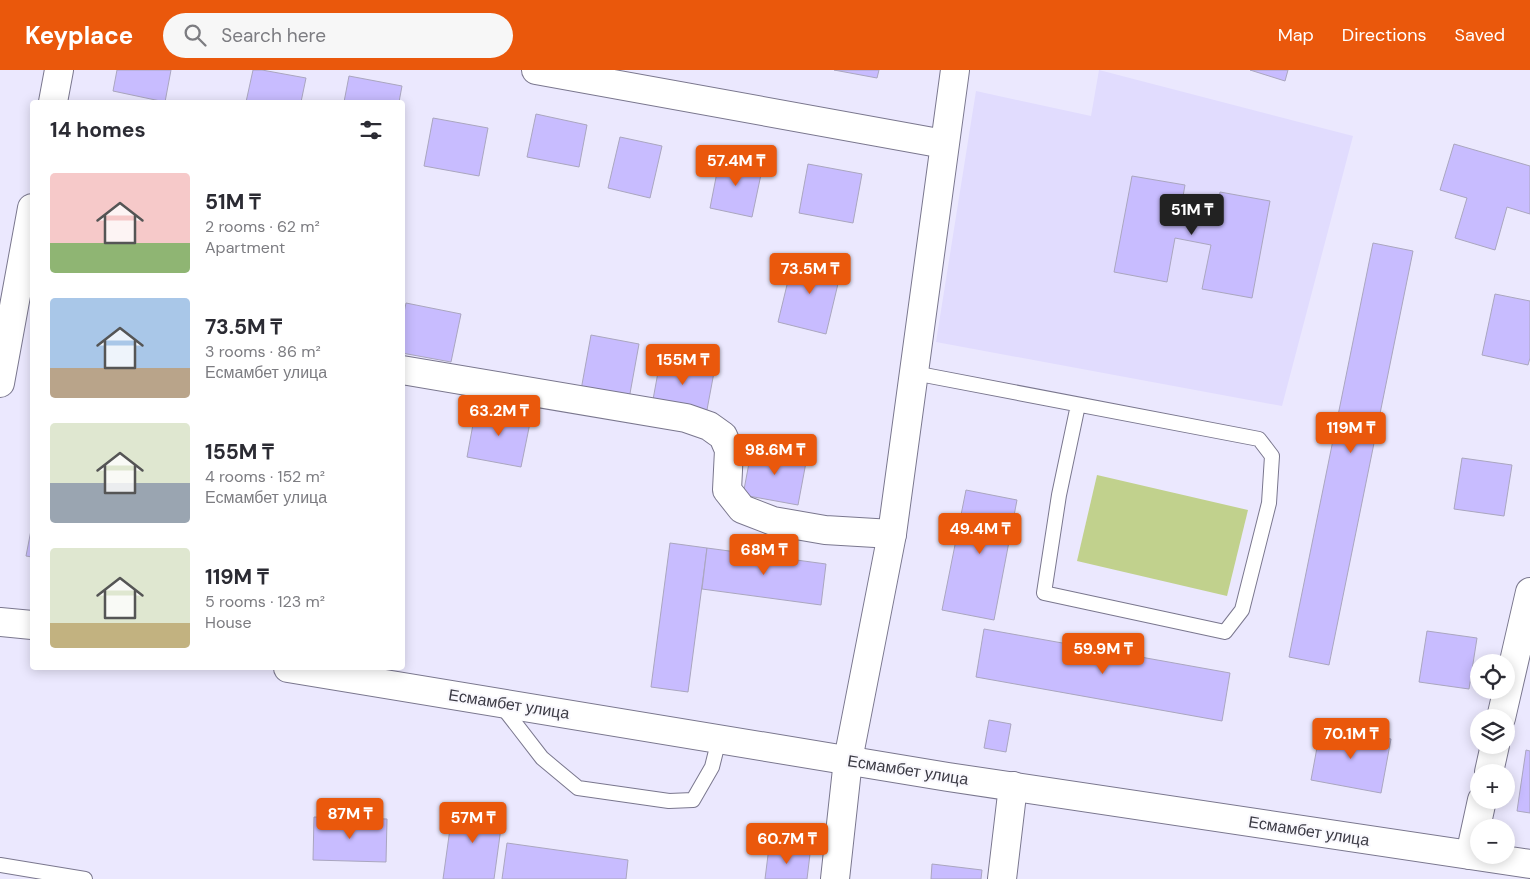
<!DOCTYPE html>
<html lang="en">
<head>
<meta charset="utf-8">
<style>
	body { margin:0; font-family:"DM Sans",sans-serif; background:#f7f7f7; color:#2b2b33; height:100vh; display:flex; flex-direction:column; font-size:19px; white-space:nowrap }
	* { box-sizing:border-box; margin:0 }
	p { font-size:16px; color:#7c7c81 }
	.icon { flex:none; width:28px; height:28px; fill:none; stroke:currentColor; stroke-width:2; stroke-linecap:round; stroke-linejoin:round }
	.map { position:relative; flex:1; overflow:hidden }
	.side { position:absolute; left:30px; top:30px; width:375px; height:570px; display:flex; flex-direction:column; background:#fff; border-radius:5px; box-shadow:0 2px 12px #0003 }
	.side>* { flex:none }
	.tools { position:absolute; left:1470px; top:584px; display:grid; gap:10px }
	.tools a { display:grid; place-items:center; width:45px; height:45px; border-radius:50%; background:#fff; box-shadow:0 2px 12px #0003; font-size:25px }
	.price { position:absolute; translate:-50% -42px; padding:0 11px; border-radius:5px; background:#ea580c; color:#fff; font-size:16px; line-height:32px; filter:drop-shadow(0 1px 2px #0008) }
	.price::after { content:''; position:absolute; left:50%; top:30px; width:15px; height:11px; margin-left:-8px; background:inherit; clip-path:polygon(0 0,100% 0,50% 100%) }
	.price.selected { background:#222; color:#fff }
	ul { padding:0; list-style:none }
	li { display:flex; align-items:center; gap:15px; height:125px; padding:0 20px }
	li span { display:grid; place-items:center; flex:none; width:140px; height:100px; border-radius:5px; color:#555 }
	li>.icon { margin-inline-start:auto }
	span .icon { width:60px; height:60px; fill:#fffc; stroke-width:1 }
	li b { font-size:21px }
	h2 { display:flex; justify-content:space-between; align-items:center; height:60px; padding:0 20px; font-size:21px }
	header { display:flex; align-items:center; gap:30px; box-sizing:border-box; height:70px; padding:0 25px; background:#ea580c; color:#fff }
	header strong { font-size:24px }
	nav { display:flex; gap:28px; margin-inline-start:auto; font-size:18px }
	.search { width:350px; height:45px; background:#f7f7f7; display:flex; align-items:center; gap:12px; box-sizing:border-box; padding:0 18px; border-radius:28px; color:#7c7c81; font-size:19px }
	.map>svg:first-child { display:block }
</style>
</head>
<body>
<header>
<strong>Keyplace</strong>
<div class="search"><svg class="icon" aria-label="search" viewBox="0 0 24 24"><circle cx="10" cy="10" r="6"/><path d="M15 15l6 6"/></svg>Search here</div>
<nav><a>Map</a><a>Directions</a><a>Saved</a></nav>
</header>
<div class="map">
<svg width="1530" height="809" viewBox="0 0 1530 809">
	<rect width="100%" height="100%" fill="#ebe8fe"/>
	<path fill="#e1dcfe" d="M1099,0L1353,66L1282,336L936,272L976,21L1091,46Z"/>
	<path fill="#c1d18d" d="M1097,405L1248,440L1227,526L1077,491Z"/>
	<g fill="#c8bcff" stroke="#aaa6bf">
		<path d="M117,0H171L165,32L113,21Z"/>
		<path d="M253,0H262L306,8L301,32H246Z"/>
		<path d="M834,0H879L877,8Z"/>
		<path d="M1250,0H1288L1285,11Z"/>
		<path d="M349,6L402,16L399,32H344Z"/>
		<path d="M536,44L587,55L579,97L527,87Z"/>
		<path d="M433,48L488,58L479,106L424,96Z"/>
		<path d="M620,67L662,76L650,128L608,118Z"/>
		<path d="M1454,74L1530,96V144L1507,137L1495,180L1455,168L1467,128L1440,120Z"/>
		<path d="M720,87L763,95L752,147L710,138Z"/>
		<path d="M808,94L862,104L853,153L799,143Z"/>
		<path d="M1132,106L1185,115L1180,143L1215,149L1220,122L1270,131L1252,228L1202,219L1211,175L1175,168L1167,212L1114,202Z"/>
		<path d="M1373,173L1413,181L1329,595L1289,587Z"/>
		<path d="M794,186L842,197L826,264L778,252Z"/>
		<path d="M1495,224L1530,231V288L1528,295L1482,285Z"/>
		<path d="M406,233L461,244L451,292L402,283V252Z"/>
		<path d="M591,265L639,274L629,329L581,320Z"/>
		<path d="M661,286L715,297L706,345L652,335Z"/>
		<path d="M476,338L531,348L521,397L467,387Z"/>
		<path d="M752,377L807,387L798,435L743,425Z"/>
		<path d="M1462,388L1512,395L1504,446L1454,439Z"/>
		<path d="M966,420L1017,430L994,550L942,540Z"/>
		<path d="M32,455V487L26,486Z"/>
		<path d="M670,473L707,478L688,622L651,617Z"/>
		<path d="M707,478L826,494L821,535L702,519Z"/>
		<path d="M984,559L1230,603L1222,651L976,607Z"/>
		<path d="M1427,561L1477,568L1469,619L1419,612Z"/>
		<path d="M989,650L1011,654L1006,682L984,678Z"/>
		<path d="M1321,656L1391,669L1381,723L1311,710Z"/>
		<path d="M1526,680L1530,681V743L1517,741Z"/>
		<path d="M453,737L503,743L494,809H443Z"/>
		<path d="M314,747L387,749L386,792L313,790Z"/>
		<path d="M507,773L628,790L626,809H502Z"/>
		<path d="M769,777L810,784L807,809H765Z"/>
		<path d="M932,794L982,800L981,809H931Z"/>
	</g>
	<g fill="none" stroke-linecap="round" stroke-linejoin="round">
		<defs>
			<g id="lane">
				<path d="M914,303L1259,369L1272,386L1269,433L1242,540L1225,562L1044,523L1059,425L1078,335"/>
				<path d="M501,635L542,688L578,718L669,731L693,730L712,697L719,669"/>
				<path d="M0,795L85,809"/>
			</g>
			<g id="street">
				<path d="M536,0L944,74"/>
				<path d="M53,32L59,0"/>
				<path d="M402,300L686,348L709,356L723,366L729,380L727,420L742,439L773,451L825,460L892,464"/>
				<path d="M0,313L32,138"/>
				<path d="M0,552L32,555"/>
				<path d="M288,598L948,707L1530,794"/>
				<path d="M1501,648L1530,522"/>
				<path d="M1489,702L1495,675"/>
				<path d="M1470,785L1482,730"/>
				<path d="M835,809L848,690L892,464L955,0"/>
				<path d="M1002,809L1013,716"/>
			</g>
		</defs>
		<use href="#lane" stroke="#7a778e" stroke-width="16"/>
		<use href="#street" stroke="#7a778e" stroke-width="30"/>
		<use href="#lane" stroke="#fff" stroke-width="14"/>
		<use href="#street" stroke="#fff" stroke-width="28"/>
	</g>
	<g text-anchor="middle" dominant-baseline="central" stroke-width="4" stroke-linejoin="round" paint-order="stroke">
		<g font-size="16" fill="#3b3a44" stroke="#f9f8fd">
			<text transform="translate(509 634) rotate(9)">Есмамбет улица</text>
			<text transform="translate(908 700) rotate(9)">Есмамбет улица</text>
			<text transform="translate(1309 761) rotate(9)">Есмамбет улица</text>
		</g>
	</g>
</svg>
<div class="tools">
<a><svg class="icon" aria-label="locate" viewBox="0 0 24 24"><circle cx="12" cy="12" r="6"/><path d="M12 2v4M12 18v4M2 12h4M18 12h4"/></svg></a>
<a><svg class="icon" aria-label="layers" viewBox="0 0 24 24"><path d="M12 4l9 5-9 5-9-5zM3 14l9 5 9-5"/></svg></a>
<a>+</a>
<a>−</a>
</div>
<b class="price" style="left:736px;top:117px">57.4M ₸</b>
<b class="price selected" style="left:1192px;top:166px">51M ₸</b>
<b class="price" style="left:810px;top:225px">73.5M ₸</b>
<b class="price" style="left:683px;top:316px">155M ₸</b>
<b class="price" style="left:499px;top:367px">63.2M ₸</b>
<b class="price" style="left:1351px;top:384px">119M ₸</b>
<b class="price" style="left:775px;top:406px">98.6M ₸</b>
<b class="price" style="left:980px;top:485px">49.4M ₸</b>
<b class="price" style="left:764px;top:506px">68M ₸</b>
<b class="price" style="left:1103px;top:605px">59.9M ₸</b>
<b class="price" style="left:1351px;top:690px">70.1M ₸</b>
<b class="price" style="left:350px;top:770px">87M ₸</b>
<b class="price" style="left:473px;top:774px">57M ₸</b>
<b class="price" style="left:787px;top:795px">60.7M ₸</b>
<section class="side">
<h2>14 homes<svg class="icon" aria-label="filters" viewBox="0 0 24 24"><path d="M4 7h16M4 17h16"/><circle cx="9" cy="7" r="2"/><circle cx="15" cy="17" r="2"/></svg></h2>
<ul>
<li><span style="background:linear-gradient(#f6c9c9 70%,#8fb573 0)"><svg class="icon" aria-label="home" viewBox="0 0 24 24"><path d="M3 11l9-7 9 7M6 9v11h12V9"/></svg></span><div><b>51M ₸</b><p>2 rooms · 62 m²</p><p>Apartment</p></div></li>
<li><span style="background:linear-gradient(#a9c7e8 70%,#b9a48a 0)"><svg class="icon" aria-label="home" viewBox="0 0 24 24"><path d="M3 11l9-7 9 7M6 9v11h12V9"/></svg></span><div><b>73.5M ₸</b><p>3 rooms · 86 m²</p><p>Есмамбет улица</p></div></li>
<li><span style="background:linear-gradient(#dfe7d0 60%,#9aa5b1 0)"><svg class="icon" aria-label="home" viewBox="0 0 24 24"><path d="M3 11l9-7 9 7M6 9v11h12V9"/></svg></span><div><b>155M ₸</b><p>4 rooms · 152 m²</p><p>Есмамбет улица</p></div></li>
<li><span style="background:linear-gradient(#dfe7d0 75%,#c2b280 0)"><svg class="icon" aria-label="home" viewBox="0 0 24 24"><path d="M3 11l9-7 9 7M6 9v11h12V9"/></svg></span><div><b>119M ₸</b><p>5 rooms · 123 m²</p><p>House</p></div></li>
</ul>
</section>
</div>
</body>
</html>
